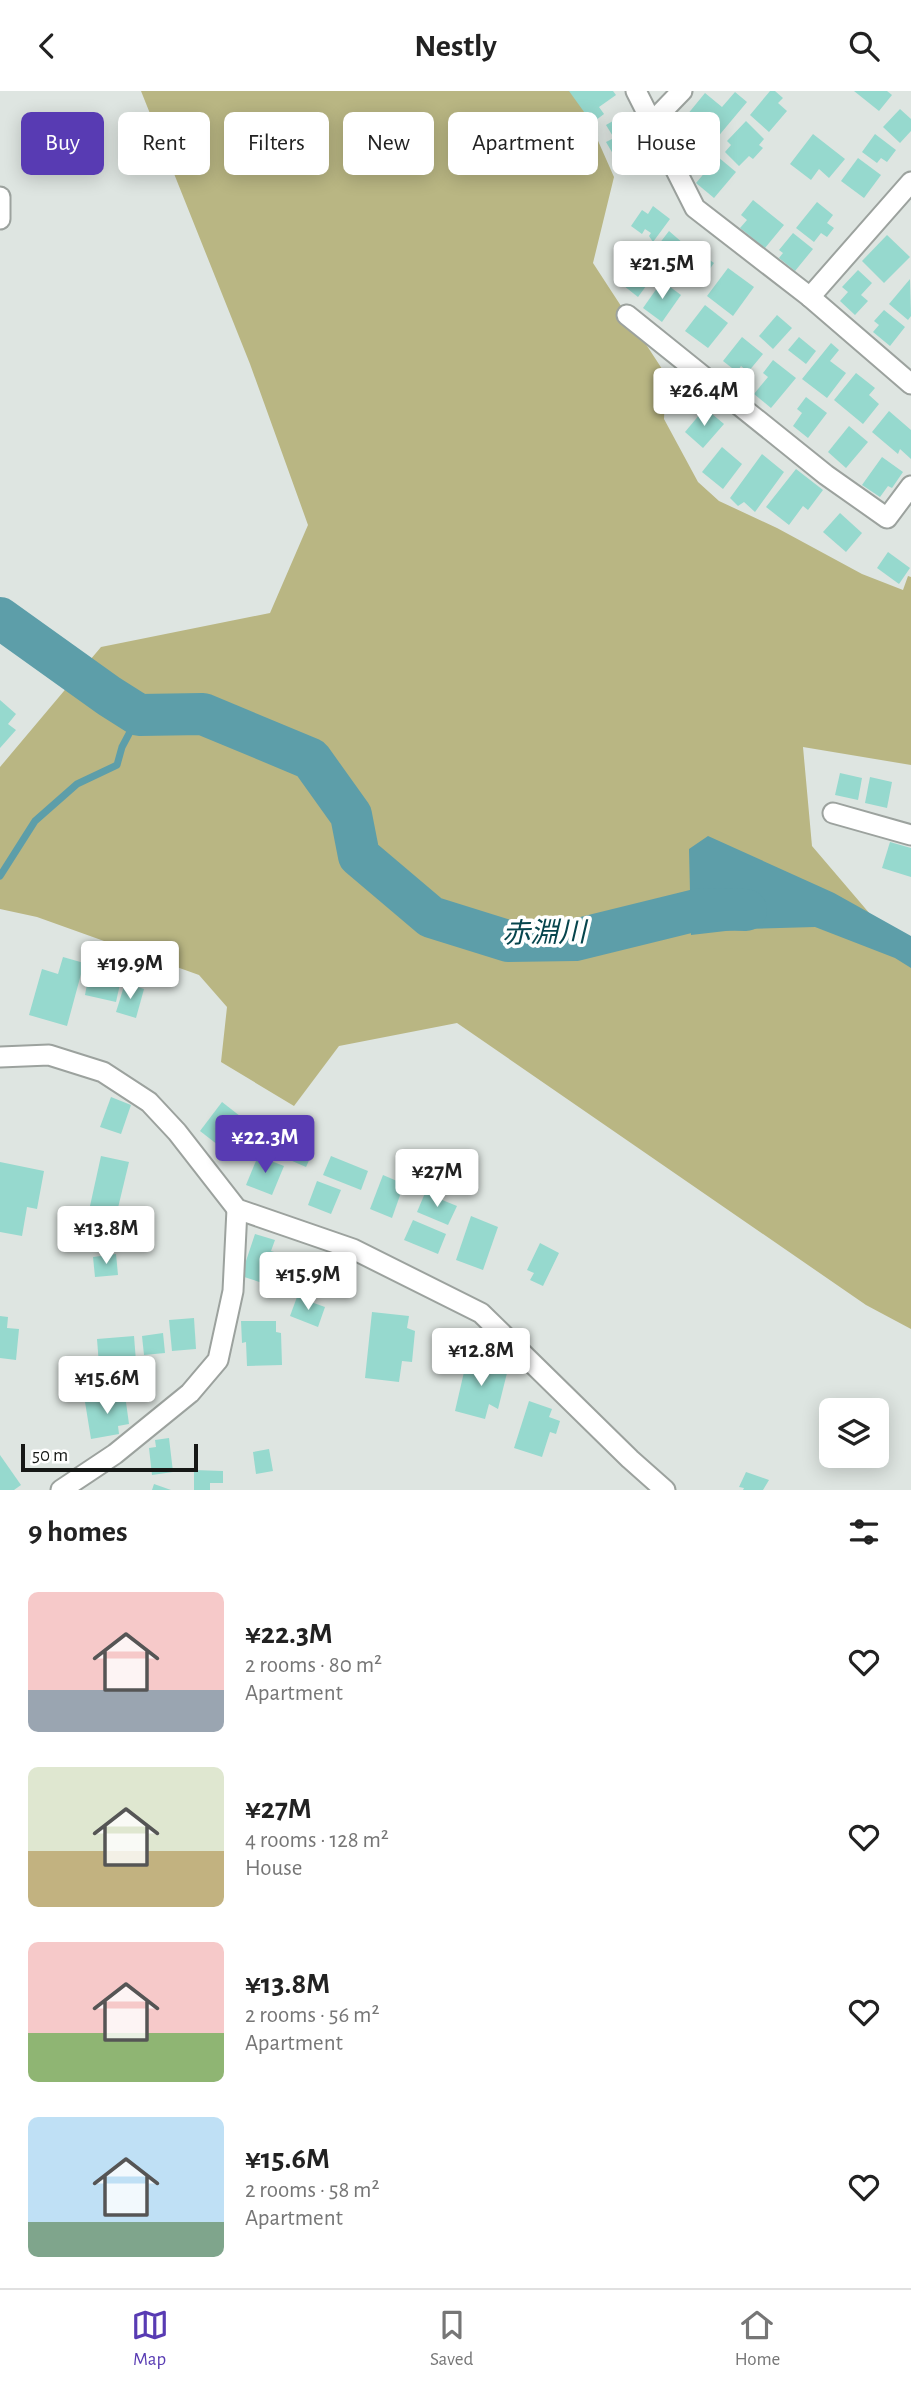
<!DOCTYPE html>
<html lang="en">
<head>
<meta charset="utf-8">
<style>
	body { margin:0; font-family:"Alegreya Sans","Noto Sans JP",sans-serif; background:#f2f2f2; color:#222; height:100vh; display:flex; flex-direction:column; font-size:26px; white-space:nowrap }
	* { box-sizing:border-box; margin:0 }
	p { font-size:23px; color:#767676 }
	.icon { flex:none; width:38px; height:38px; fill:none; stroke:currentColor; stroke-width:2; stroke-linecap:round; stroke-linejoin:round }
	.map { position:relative; height:1399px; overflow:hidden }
	.sheet { display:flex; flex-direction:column; background:#fff; flex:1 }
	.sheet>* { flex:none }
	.top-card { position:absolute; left:21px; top:21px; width:870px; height:63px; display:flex; gap:14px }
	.fabs { position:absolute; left:819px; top:1307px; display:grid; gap:14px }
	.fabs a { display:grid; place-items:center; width:70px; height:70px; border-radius:10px; background:#fff; box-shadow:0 4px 18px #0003; font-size:35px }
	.scale { position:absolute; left:21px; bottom:18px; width:177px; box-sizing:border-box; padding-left:7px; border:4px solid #161816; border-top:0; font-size:19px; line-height:24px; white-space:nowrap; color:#161816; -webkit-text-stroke:5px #fff; paint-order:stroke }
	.price { position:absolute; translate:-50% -60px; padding:0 16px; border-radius:7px; background:#fff; color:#222; font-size:23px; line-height:46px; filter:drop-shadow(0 2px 4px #0008) }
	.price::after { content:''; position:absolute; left:50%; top:42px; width:21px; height:16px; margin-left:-10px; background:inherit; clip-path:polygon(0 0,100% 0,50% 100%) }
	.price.active { background:#583bb3; color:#fff }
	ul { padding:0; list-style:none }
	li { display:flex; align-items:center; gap:21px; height:175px; padding:0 28px }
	li span { display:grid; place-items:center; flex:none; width:196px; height:140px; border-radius:10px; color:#555 }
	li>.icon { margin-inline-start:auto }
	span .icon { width:84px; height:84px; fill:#fffc; stroke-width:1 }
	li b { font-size:30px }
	h2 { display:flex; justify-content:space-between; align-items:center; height:84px; padding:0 28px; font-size:30px }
	.tag { padding:0 24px; border-radius:10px; background:#fff; box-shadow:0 4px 18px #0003; font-size:24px; line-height:63px }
	.tag.active { background:#583bb3; color:#fff }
	header { display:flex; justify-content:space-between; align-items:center; height:91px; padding:0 28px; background:#fff; font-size:32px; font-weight:700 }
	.tab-bar { display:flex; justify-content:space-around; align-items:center; height:98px; border-top:2px solid #e0e0e0; background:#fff; font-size:19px; color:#767676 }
	.tab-bar a { display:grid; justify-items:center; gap:4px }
	.tab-bar .active { color:#583bb3 }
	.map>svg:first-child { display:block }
</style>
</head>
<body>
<header><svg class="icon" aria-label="back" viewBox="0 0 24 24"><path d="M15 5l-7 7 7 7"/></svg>Nestly<svg class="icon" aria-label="search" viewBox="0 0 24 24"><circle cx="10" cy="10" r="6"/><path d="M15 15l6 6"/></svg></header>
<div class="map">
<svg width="911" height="1399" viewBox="0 0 911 1399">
	<rect width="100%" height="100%" fill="#dee5e1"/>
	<path fill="#b9b683" d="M141,0H576L614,86L593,172L666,284L664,328L698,391L719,410L777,437L862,483L903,499L908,485L911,486V674L803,656L812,755L911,871V1238L866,1214L457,932L339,955L294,1015L221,971L227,916L199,884L37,826L0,818V676L101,556L270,522L308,434L250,273Z"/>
	<path fill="#5d9ea9" d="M708,745L834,802L911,845V877L895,867L815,836L743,838L691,844L689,758Z"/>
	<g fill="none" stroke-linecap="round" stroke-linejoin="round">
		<path stroke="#5d9ea9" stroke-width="7" d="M0,785L35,730L77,693L117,674L122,656L139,624"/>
		<path stroke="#5d9ea9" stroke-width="42" d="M0,527L109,605L139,624L203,623L311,668L351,724L359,765L431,826L508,850L575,849L701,818L746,819"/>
	</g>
	<g fill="#96d9ce">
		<path d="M569,0H613L616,4L599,16L604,23L592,32Z"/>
		<path d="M770,0H775L783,7L778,12L787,20L769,41L750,24Z"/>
		<path d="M854,0H887L892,4L879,20Z"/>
		<path d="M735,1L747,11L716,48L687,24L705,2L722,16Z"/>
		<path d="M900,18L911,28V40L900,52L883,36Z"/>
		<path d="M625,23L643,54L616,68L606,51L614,47L606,34Z"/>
		<path d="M687,27L703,42L686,61L672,48L677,43L674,40Z"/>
		<path d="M746,30L764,48L759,54L763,57L753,68L749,65L739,75L725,61L731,54L727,50Z"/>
		<path d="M813,43L845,68L829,87L819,78L811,89L790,73Z"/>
		<path d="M875,43L896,59L887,71L881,67L877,72L862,61Z"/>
		<path d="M718,66L736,81L714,107L696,92Z"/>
		<path d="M858,67L881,84L864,107L841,90Z"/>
		<path d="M753,109L784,134L765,157L740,137L747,129L741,124Z"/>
		<path d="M817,111L833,124L827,132L834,137L827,146L821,142L814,151L796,137Z"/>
		<path d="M653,115L670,128L653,151L649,145L651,142L645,138L642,143L631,135L642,119L648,123Z"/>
		<path d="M669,140L684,153L672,169L663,162L666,158L659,153Z"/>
		<path d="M793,142L813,158L795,180L779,167L783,162L779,159Z"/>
		<path d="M887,144L910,166L884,192L862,170Z"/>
		<path d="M691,156L714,172L697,196L674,181Z"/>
		<path d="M634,163L657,180L638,206L614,187Z"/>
		<path d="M728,177L754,196L733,225L707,205Z"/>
		<path d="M858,179L872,192L861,204L868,210L855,224L840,210L848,201L842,196Z"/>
		<path d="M910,188L911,225L908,229L889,213Z"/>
		<path d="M662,190L681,204L662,231L643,217Z"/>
		<path d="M705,214L728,232L708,257L685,240Z"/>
		<path d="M884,219L905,236L890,255L873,241L879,234L874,230Z"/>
		<path d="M777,224L792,237L773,258L759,245Z"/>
		<path d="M742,246L763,263L748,281L741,275L737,281L723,270Z"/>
		<path d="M799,246L816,260L806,273L788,259Z"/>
		<path d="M831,252L839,259L830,270L846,282L827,307L802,288Z"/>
		<path d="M773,269L796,287L771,317L754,303L768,286L763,282Z"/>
		<path d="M856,282L875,297L869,304L879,313L863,333L834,309Z"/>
		<path d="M806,306L827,322L808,347L793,335L802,322L797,318Z"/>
		<path d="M705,317L724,333L703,357L685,341Z"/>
		<path d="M889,320L911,339V368L900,358L898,363L872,341Z"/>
		<path d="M849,335L868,351L846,377L828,361Z"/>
		<path d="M722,356L742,373L723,398L702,381Z"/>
		<path d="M762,363L784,381L755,421L744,411L738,415L730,407Z"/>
		<path d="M882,366L903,381L892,397L888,395L880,406L862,394Z"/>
		<path d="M796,378L823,399L808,419L803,415L789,434L766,416Z"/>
		<path d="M840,422L862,442L846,461L823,441Z"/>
		<path d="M888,461L910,477L899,493L877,477Z"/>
		<path d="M0,609L16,623L8,633L16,639L0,657Z"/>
		<path d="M840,682L862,687L858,709L835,704Z"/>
		<path d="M870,686L892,691L887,717L865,712Z"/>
		<path d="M890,751L911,757V786L882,777Z"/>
		<path d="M63,866L84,872L67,935L29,924L42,878L58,883Z"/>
		<path d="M90,877L122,884L116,911L85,904Z"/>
		<path d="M125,892L144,898L136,927L116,921Z"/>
		<path d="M111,1006L131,1014L121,1043L100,1036Z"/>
		<path d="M222,1011L258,1039L236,1068L200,1040Z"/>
		<path d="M275,1038L308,1052L305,1060L312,1063L306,1076L267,1059Z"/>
		<path d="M101,1065L129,1071L117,1121L90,1115Z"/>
		<path d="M258,1065L284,1075L272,1104L246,1094Z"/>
		<path d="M331,1065L368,1080L361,1099L323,1084Z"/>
		<path d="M0,1071L44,1080L37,1118L27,1116L22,1145L0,1141Z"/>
		<path d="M383,1084L404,1093L392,1127L370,1118Z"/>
		<path d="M317,1090L341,1099L331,1123L308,1114Z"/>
		<path d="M425,1102L457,1115L448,1134L417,1121Z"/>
		<path d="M471,1125L498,1136L483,1179L456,1169Z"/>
		<path d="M413,1129L446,1143L438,1163L404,1149Z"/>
		<path d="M255,1143L275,1149L271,1160L320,1176L309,1207L241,1185Z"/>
		<path d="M540,1152L559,1162L543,1195L530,1189L534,1182L527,1179Z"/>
		<path d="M116,1163L118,1184L95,1186L93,1166Z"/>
		<path d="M297,1206L325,1216L318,1236L290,1225Z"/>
		<path d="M372,1221L409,1225L407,1237L415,1240L412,1271L402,1270L399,1291L365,1287Z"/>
		<path d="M0,1225L8,1226L7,1237L19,1238L16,1269L0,1267Z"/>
		<path d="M194,1227L196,1258L172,1260L169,1229Z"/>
		<path d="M241,1230H276V1241L281,1242L282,1274L247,1275L246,1251L242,1252Z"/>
		<path d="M163,1242L165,1262L144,1264L142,1245Z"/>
		<path d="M134,1245L138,1296L101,1300L97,1248Z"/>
		<path d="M467,1268L508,1278L498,1318L489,1313L485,1328L455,1320Z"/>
		<path d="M125,1304L129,1333L118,1335L119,1343L91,1348L85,1311Z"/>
		<path d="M529,1310L552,1318L549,1326L560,1330L556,1343L550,1341L542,1366L514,1357Z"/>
		<path d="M169,1347L173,1381L152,1384L149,1357L156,1356L155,1349Z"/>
		<path d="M269,1358L273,1380L256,1383L253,1361Z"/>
		<path d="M0,1364L21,1394L14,1399H0Z"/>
		<path d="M194,1379L223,1380V1392H210V1399H194Z"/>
		<path d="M746,1381L769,1389L763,1399H743L744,1397L739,1396Z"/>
		<path d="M154,1393L171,1399H152Z"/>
	</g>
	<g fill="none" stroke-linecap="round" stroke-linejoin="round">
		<defs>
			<g id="minor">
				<path d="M636,0L695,117L810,206L911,293"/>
				<path d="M651,32L682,0"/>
				<path d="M0,106V128"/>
				<path d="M810,206L911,91"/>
				<path d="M627,224L826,384L887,427L911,395"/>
				<path d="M833,722L911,744"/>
				<path d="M0,966L49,964L103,981L149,1011L177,1041L237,1118L353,1158L481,1222L630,1368L665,1399"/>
				<path d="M61,1399L115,1363L190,1302L218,1269L233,1200L237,1118"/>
			</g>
		</defs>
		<use href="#minor" stroke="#9ca29e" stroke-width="23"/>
		<use href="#minor" stroke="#fff" stroke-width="19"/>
	</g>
	<g text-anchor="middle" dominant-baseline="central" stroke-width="7" stroke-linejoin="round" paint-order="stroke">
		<g font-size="28" font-style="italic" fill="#06454d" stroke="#fff">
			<text transform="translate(544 843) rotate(-1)">赤淵川</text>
		</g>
	</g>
</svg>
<div class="fabs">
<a><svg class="icon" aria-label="layers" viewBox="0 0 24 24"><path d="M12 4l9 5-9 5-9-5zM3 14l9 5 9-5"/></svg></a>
</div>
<div class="scale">50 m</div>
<b class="price" style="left:662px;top:210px">¥21.5M</b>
<b class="price" style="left:704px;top:337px">¥26.4M</b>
<b class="price" style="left:130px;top:910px">¥19.9M</b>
<b class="price active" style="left:265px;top:1084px">¥22.3M</b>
<b class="price" style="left:437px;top:1118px">¥27M</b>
<b class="price" style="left:106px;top:1175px">¥13.8M</b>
<b class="price" style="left:308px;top:1221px">¥15.9M</b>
<b class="price" style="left:481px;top:1297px">¥12.8M</b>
<b class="price" style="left:107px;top:1325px">¥15.6M</b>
<div class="top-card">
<a class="tag active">Buy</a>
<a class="tag">Rent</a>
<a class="tag">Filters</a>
<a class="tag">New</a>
<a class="tag">Apartment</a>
<a class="tag">House</a>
</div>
</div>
<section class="sheet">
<h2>9 homes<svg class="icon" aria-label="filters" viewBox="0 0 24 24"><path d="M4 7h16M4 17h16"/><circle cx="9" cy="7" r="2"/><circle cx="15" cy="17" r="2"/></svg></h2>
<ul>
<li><span style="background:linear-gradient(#f6c9c9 70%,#9aa5b1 0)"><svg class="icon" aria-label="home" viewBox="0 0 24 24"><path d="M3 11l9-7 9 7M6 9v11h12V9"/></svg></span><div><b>¥22.3M</b><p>2 rooms · 80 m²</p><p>Apartment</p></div><svg class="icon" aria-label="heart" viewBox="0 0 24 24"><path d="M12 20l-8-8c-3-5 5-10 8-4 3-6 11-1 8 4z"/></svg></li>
<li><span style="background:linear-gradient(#dfe7d0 60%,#c2b280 0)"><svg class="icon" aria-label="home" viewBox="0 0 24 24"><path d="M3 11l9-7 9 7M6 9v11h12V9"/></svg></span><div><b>¥27M</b><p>4 rooms · 128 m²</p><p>House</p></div><svg class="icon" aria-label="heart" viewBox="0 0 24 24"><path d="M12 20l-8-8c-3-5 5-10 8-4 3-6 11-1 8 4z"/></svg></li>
<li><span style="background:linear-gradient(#f6c9c9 65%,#8fb573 0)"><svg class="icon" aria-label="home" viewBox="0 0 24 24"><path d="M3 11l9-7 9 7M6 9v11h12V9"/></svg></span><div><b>¥13.8M</b><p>2 rooms · 56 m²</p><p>Apartment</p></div><svg class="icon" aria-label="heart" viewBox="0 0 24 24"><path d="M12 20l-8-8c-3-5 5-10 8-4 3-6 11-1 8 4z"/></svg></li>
<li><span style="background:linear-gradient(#bfe0f5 75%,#7fa58c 0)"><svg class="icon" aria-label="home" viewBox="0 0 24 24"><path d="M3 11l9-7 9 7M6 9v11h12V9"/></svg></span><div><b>¥15.6M</b><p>2 rooms · 58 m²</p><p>Apartment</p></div><svg class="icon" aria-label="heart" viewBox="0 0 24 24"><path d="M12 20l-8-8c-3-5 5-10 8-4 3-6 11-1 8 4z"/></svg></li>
</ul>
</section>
<nav class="tab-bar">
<a class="active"><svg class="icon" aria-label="map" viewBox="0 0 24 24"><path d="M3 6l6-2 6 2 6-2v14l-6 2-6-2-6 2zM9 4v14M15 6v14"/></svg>Map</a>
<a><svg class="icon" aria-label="saved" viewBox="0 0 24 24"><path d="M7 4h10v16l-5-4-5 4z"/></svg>Saved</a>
<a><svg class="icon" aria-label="home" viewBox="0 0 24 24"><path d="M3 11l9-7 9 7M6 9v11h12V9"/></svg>Home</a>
</nav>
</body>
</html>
